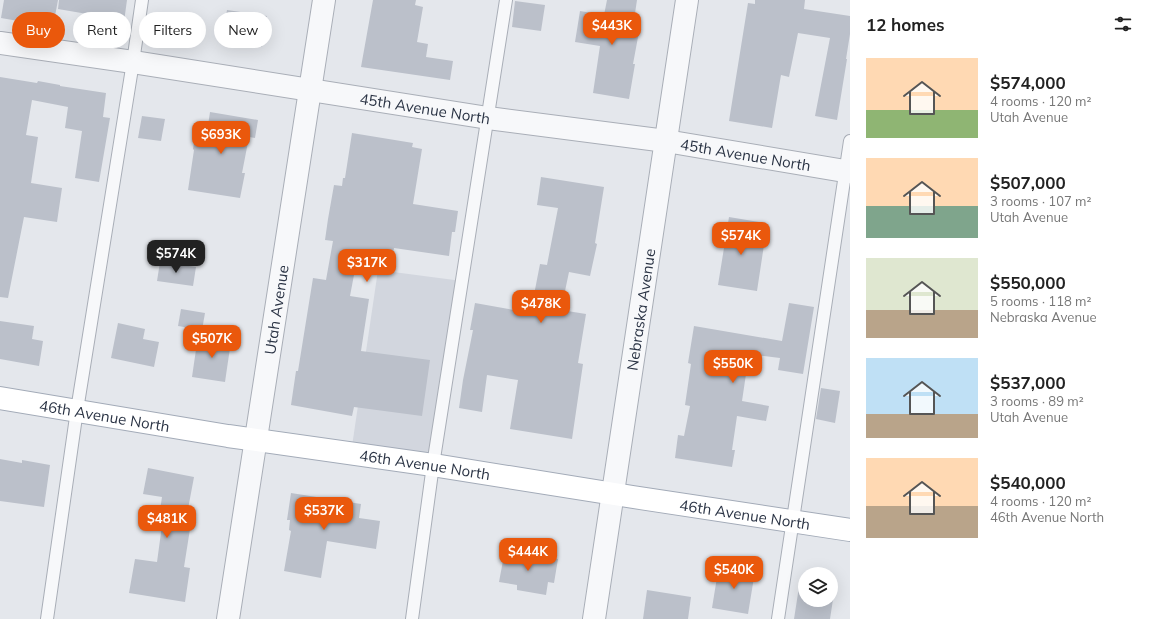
<!DOCTYPE html>
<html lang="en">
<head>
<meta charset="utf-8">
<style>
	body { margin:0; font-family:Mulish,sans-serif; background:#f6f6f6; color:#222; height:100vh; display:flex; flex-direction:column; font-size:15px; white-space:nowrap }
	* { box-sizing:border-box; margin:0 }
	p { font-size:13px; color:#767676 }
	.icon { flex:none; width:22px; height:22px; fill:none; stroke:currentColor; stroke-width:2; stroke-linecap:round; stroke-linejoin:round }
	.map { position:relative; flex:1; overflow:hidden }
	.sheet { display:flex; flex-direction:column; background:#fff; width:300px }
	.sheet>* { flex:none }
	.hud { position:absolute; left:12px; top:12px; width:380px; height:36px; display:flex; gap:8px }
	.fabs { position:absolute; left:798px; top:567px; display:grid; gap:8px }
	.fabs a { display:grid; place-items:center; width:40px; height:40px; border-radius:50%; background:#fff; box-shadow:0 4px 16px #0002; font-size:20px }
	.price { position:absolute; translate:-50% -34px; padding:0 9px; border-radius:8px; background:#ea580c; color:#fff; font-size:13px; line-height:26px; filter:drop-shadow(0 1px 2px #0008) }
	.price::after { content:''; position:absolute; left:50%; top:24px; width:12px; height:9px; margin-left:-6px; background:inherit; clip-path:polygon(0 0,100% 0,50% 100%) }
	.price.on { background:#222; color:#fff }
	ul { padding:0; list-style:none }
	li { display:flex; align-items:center; gap:12px; height:100px; padding:0 16px }
	li span { display:grid; place-items:center; flex:none; width:112px; height:80px; border-radius:0px; color:#555 }
	li>.icon { margin-inline-start:auto }
	span .icon { width:48px; height:48px; fill:#fffc; stroke-width:1 }
	li b { font-size:17px }
	h2 { display:flex; justify-content:space-between; align-items:center; height:48px; padding:0 16px; font-size:17px }
	.tag { padding:0 14px; border-radius:18px; background:#fff; box-shadow:0 4px 16px #0002; font-size:14px; line-height:36px }
	.tag.on { background:#ea580c; color:#fff }
	main { display:flex; flex:1; min-height:0 }
	.map>svg:first-child { display:block }
</style>
</head>
<body>
<main>
<div class="map">
<svg width="850" height="619" viewBox="0 0 850 619">
	<rect width="100%" height="100%" fill="#e4e7ec"/>
	<path fill="#d2d6de" d="M378,270L462,281L433,465L351,453Z"/>
	<g fill="#bbc0ca">
		<path d="M4,0H58L53,27L1,18Z"/>
		<path d="M59,0H127L123,29L91,24L93,15L58,9Z"/>
		<path d="M373,0H416L415,5L423,7L417,42L428,44L426,57L453,61L450,80L361,67Z"/>
		<path d="M607,0H637L634,20L641,21L633,64H635L629,99L593,93L600,46L575,42L580,11L604,15Z"/>
		<path d="M755,0H805L804,9L850,16V34L846,59H847L837,120L815,116L830,38L798,33L789,77L781,75L772,128L729,121L748,3L755,4Z"/>
		<path d="M515,1L545,5L541,31L512,27Z"/>
		<path d="M227,10L267,16L262,47L222,41Z"/>
		<path d="M0,77L37,83L38,81L60,85V86L106,93L103,117L110,118L99,182L75,178L82,131L65,128L68,107L32,100L26,135L38,137L31,183L62,188L57,222L24,217L8,298L0,297Z"/>
		<path d="M210,112L258,120L255,138L249,137L242,173H245L240,198L188,190L194,150L193,149L196,130L207,132Z"/>
		<path d="M142,116L165,119L161,141L138,138Z"/>
		<path d="M352,133L413,143L412,147L422,149L413,204L458,211L455,232H452L449,256L394,248L391,265L357,259L350,296L369,299L361,351L430,360L422,416L354,407L352,416L291,405L296,371H298L313,278L326,280L333,241L325,240L328,219L334,185L342,186L343,178H345Z"/>
		<path d="M541,177L604,187L595,243L597,244L590,276L569,272L561,310L586,314L578,363L583,364L572,439L510,429L518,380L487,375L482,412L459,408L463,380L473,330H470L475,303L525,312L526,304L532,305L540,264L547,265L558,208L537,205Z"/>
		<path d="M729,217L759,222L755,244L764,245L757,291L718,285Z"/>
		<path d="M160,262L196,267L193,286L157,281Z"/>
		<path d="M789,303L814,307L803,374L778,370L780,358L749,354L742,401L769,406L766,421L737,416L732,450H735L732,467L675,458L678,435L684,436L690,406L685,405L691,364L688,363L694,326L782,341Z"/>
		<path d="M181,309L205,313L202,330L178,326Z"/>
		<path d="M0,321L34,326L32,339L43,341L39,366L0,359Z"/>
		<path d="M118,323L145,329L143,339L159,342L154,367L111,358Z"/>
		<path d="M198,336L231,341L225,382L192,377Z"/>
		<path d="M821,388L840,391L835,423L816,419Z"/>
		<path d="M0,459L22,463V460L50,465L44,507L0,501Z"/>
		<path d="M148,468L194,477L188,509L193,510L184,567L190,568L185,602L129,593L135,559L157,562L163,518L159,517L162,497L143,494Z"/>
		<path d="M291,493L361,504L359,518L380,521L376,549L327,541L321,578L284,571L291,531L289,530L290,520H287Z"/>
		<path d="M505,550L558,559L554,583L548,582L546,595L517,590V585L499,582Z"/>
		<path d="M719,565L755,571L748,614L712,608Z"/>
		<path d="M799,587L805,588V600H831V592L834,593L830,619H794Z"/>
		<path d="M647,590L691,597L688,619H643Z"/>
	</g>
	<g fill="none" stroke-linecap="round" stroke-linejoin="round">
		<defs>
			<g id="service">
				<path d="M47,619L77,410L133,62L142,0"/>
				<path d="M412,619L433,465L506,0"/>
				<path d="M778,619L850,141"/>
			</g>
			<g id="minor">
				<path id="s1" d="M0,43L133,62L488,118L666,141L850,172"/>
				<path id="s2" d="M228,619L324,0"/>
				<path id="s3" d="M594,619L687,0"/>
			</g>
			<g id="primary">
				<path id="s4" d="M0,398L228,436L433,465L633,497L850,530"/>
			</g>
		</defs>
		<use href="#service" stroke="#a9aeb7" stroke-width="14"/>
		<use href="#minor" stroke="#a9aeb7" stroke-width="24"/>
		<use href="#primary" stroke="#a3abb8" stroke-width="24"/>
		<use href="#service" stroke="#f7f8fa" stroke-width="12"/>
		<use href="#minor" stroke="#f7f8fa" stroke-width="22"/>
		<use href="#primary" stroke="#fff" stroke-width="22"/>
	</g>
	<g text-anchor="middle" dominant-baseline="central" stroke-width="3" stroke-linejoin="round" paint-order="stroke">
		<g font-size="15" fill="#2b3445" stroke="#f4f6f9">
			<text stroke="none"><textPath href="#s1" startOffset="430">45th Avenue North</textPath></text>
			<text stroke="none"><textPath href="#s1" startOffset="754">45th Avenue North</textPath></text>
			<text stroke="none"><textPath href="#s2" startOffset="313">Utah Avenue</textPath></text>
			<text stroke="none"><textPath href="#s3" startOffset="313">Nebraska Avenue</textPath></text>
			<text stroke="none"><textPath href="#s4" startOffset="106">46th Avenue North</textPath></text>
			<text stroke="none"><textPath href="#s4" startOffset="430">46th Avenue North</textPath></text>
			<text stroke="none"><textPath href="#s4" startOffset="754">46th Avenue North</textPath></text>
		</g>
	</g>
</svg>
<div class="fabs">
<a><svg class="icon" aria-label="layers" viewBox="0 0 24 24"><path d="M12 4l9 5-9 5-9-5zM3 14l9 5 9-5"/></svg></a>
</div>
<b class="price" style="left:612px;top:46px">$443K</b>
<b class="price" style="left:221px;top:155px">$693K</b>
<b class="price" style="left:741px;top:256px">$574K</b>
<b class="price on" style="left:176px;top:274px">$574K</b>
<b class="price" style="left:367px;top:283px">$317K</b>
<b class="price" style="left:541px;top:324px">$478K</b>
<b class="price" style="left:212px;top:359px">$507K</b>
<b class="price" style="left:733px;top:384px">$550K</b>
<b class="price" style="left:324px;top:531px">$537K</b>
<b class="price" style="left:167px;top:539px">$481K</b>
<b class="price" style="left:528px;top:572px">$444K</b>
<b class="price" style="left:734px;top:590px">$540K</b>
<div class="hud">
<a class="tag on">Buy</a>
<a class="tag">Rent</a>
<a class="tag">Filters</a>
<a class="tag">New</a>
</div>
</div>
<section class="sheet">
<h2>12 homes<svg class="icon" aria-label="filters" viewBox="0 0 24 24"><path d="M4 7h16M4 17h16"/><circle cx="9" cy="7" r="2"/><circle cx="15" cy="17" r="2"/></svg></h2>
<ul>
<li><span style="background:linear-gradient(#ffd9b3 65%,#8fb573 0)"><svg class="icon" aria-label="home" viewBox="0 0 24 24"><path d="M3 11l9-7 9 7M6 9v11h12V9"/></svg></span><div><b>$574,000</b><p>4 rooms · 120 m²</p><p>Utah Avenue</p></div></li>
<li><span style="background:linear-gradient(#ffd9b3 60%,#7fa58c 0)"><svg class="icon" aria-label="home" viewBox="0 0 24 24"><path d="M3 11l9-7 9 7M6 9v11h12V9"/></svg></span><div><b>$507,000</b><p>3 rooms · 107 m²</p><p>Utah Avenue</p></div></li>
<li><span style="background:linear-gradient(#dfe7d0 65%,#b9a48a 0)"><svg class="icon" aria-label="home" viewBox="0 0 24 24"><path d="M3 11l9-7 9 7M6 9v11h12V9"/></svg></span><div><b>$550,000</b><p>5 rooms · 118 m²</p><p>Nebraska Avenue</p></div></li>
<li><span style="background:linear-gradient(#bfe0f5 70%,#b9a48a 0)"><svg class="icon" aria-label="home" viewBox="0 0 24 24"><path d="M3 11l9-7 9 7M6 9v11h12V9"/></svg></span><div><b>$537,000</b><p>3 rooms · 89 m²</p><p>Utah Avenue</p></div></li>
<li><span style="background:linear-gradient(#ffd9b3 60%,#b9a48a 0)"><svg class="icon" aria-label="home" viewBox="0 0 24 24"><path d="M3 11l9-7 9 7M6 9v11h12V9"/></svg></span><div><b>$540,000</b><p>4 rooms · 120 m²</p><p>46th Avenue North</p></div></li>
</ul>
</section>
</main>
</body>
</html>
